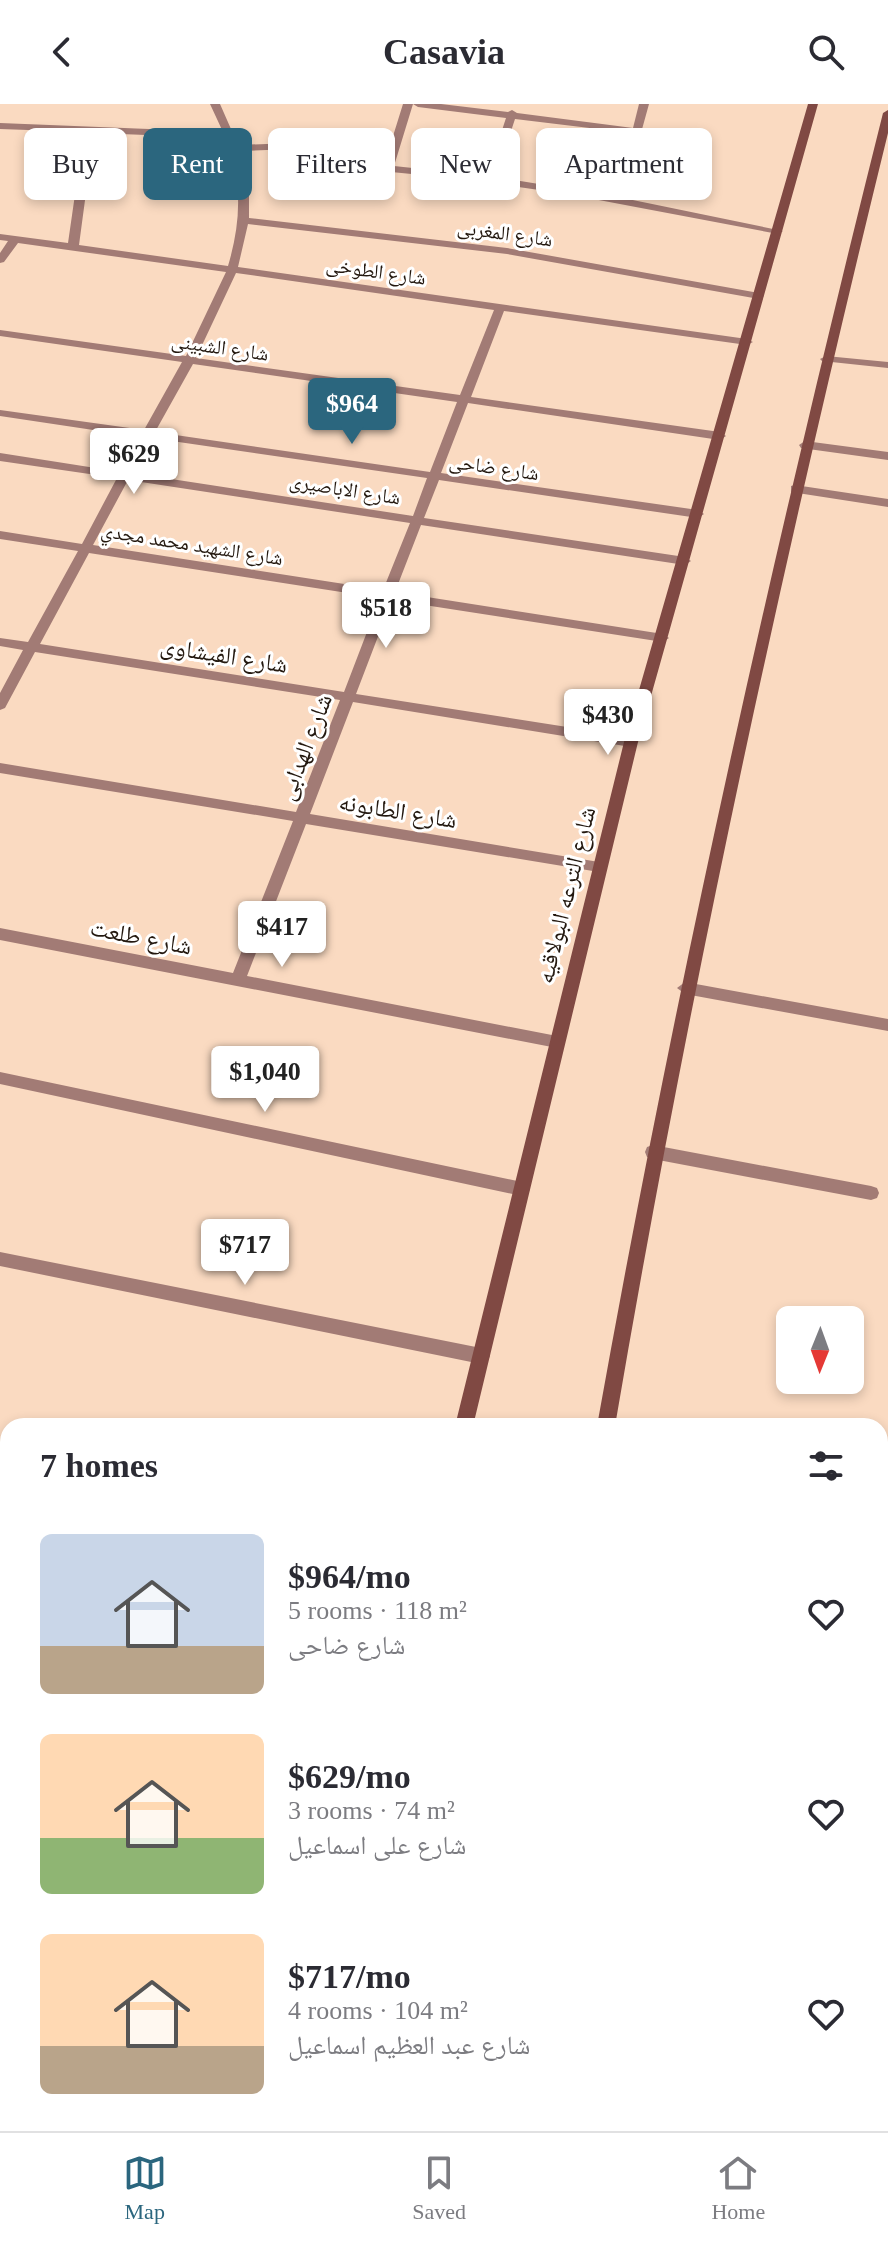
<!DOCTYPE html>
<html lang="en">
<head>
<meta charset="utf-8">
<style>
	body { margin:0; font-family:"Times New Roman","Noto Naskh Arabic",serif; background:#f2f2f3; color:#2b2b33; height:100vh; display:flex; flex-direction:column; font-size:30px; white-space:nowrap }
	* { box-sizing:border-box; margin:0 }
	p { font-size:26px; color:#7c7c81 }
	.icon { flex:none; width:44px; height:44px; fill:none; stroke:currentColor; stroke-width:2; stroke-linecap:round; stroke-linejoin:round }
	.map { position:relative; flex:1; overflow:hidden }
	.details { position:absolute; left:0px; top:1314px; width:888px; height:714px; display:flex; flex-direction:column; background:#fff; border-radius:24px 24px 0 0; box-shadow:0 4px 12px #0003 }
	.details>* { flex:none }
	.guide { position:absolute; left:24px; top:24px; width:840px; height:72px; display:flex; gap:16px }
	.needle { width:52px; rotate:181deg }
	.fabs { position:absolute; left:776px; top:1202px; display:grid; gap:16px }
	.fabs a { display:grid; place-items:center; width:88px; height:88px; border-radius:12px; background:#fff; box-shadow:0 4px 12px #0003; font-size:40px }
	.price { position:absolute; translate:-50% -68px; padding:0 18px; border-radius:8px; background:#fff; color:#222; font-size:26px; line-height:52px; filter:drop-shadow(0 2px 4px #0008) }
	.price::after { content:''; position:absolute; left:50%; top:48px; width:24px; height:18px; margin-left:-12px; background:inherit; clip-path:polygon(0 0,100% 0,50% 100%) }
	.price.current { background:#2b667e; color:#fff }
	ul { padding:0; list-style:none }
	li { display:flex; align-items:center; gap:24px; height:200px; padding:0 40px }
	li span { display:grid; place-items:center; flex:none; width:224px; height:160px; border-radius:12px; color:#555 }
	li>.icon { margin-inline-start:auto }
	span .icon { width:96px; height:96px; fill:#fffc; stroke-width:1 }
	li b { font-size:34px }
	h2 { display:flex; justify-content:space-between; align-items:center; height:96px; padding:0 40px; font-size:34px }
	.tag { padding:0 28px; border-radius:12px; background:#fff; box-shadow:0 4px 12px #0003; font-size:28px; line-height:72px }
	.tag.current { background:#2b667e; color:#fff }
	header { display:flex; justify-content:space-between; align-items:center; height:104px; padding:0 40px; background:#fff; font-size:36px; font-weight:700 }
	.tab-bar { display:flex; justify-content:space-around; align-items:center; height:112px; border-top:2px solid #e1e1e2; background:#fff; font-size:22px; color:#7c7c81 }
	.tab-bar a { display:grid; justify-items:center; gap:4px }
	.tab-bar .current { color:#2b667e }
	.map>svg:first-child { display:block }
</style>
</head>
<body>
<header><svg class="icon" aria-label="back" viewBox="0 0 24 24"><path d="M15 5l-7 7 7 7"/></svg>Casavia<svg class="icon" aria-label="search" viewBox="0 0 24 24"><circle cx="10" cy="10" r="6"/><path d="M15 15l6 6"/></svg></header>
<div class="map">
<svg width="888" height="2027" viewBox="0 0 888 2027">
	<rect width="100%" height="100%" fill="#fadac1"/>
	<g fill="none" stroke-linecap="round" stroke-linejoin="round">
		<g fill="#a27b75" fill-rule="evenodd">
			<path d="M826,252L888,258V264L822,257L820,255Z"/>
			<path d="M795,381L888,395V403L791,388V382Z"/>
			<path d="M653,1041L871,1082L877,1084L879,1089L877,1094L871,1096L653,1055L647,1053L645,1048L647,1043Z"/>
		</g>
		<g fill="#a27b75" fill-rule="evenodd">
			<path d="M210,0H220L238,41L292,39L297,42L292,45L240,47L249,84V114L507,144L759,189L764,192L759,195L507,150L248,120L238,163L747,235L753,238L747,241L504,207L471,293L720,328L726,332L720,336L468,299L441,369L698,406L704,410L698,414L439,376L424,414L685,453L691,457L685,461L421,421L395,488L663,530L669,534L663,538L392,496L356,590L631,633L638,638L631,643L353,598L310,710L599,758L606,763L599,768L306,720L247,872L557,932L562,934L565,938L562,942L557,944L0,836V824L233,869L293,717L0,669V659L296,708L340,596L35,548L5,604L0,606V589L23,546L0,542V534L28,538L78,447L0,435V427L82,440L117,374L0,357V349L121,368L140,333L0,312V306L144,326L182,258L0,232V226L186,252L226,168L18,139L4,158L0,159V149L8,137L0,136V130L68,139L84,28L0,25V19L223,28ZM94,29L225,34C243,77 241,118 228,162L79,141ZM236,169L494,206L460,291L196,254ZM193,260L457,298L430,368L155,328ZM151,334L427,374L413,412L132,369ZM128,376L410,419L383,486L93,441ZM89,449L380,494L344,588L40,540Z"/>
			<path d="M403,0H413L394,62L487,72L506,14L418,3L413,0H441L508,8L512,6L517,9L633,24L639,0H649L623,94L783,127L778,130L567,90L462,75L351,64L350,62L355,59L384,61ZM515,15L631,29L613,92L496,73Z"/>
			<path d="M805,337L888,348V356L801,344L799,341Z"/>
			<path d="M685,878L888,915V927L685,890L677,884Z"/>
			<path d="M0,968L522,1078L528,1080L530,1085L528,1090L522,1092L0,980Z"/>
			<path d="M0,1148L481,1244L487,1246L490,1252L487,1258L481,1260L0,1162Z"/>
			<path d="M0,1357L8,1358V1376L0,1373Z"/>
			<path d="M0,1625L8,1627V1647L0,1645Z"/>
			<path d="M0,1917L8,1919V1941L0,1939Z"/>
			<path d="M880,1991L888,1993V2015L880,2013Z"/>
		</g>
		<g fill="#804943" fill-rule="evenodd">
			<path d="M808,0H818L638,638L473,1322H455L624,638Z"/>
			<path d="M888,6V29C783,457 689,887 615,1322H597C676,880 774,444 883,9Z"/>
			<path d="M284,2020H306L304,2027H282Z"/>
			<path d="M476,2020H498L497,2027H475Z"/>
		</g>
	</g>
	<g text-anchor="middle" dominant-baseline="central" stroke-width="6" stroke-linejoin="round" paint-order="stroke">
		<g font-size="20" fill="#23180f" stroke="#fff">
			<text transform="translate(505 129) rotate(8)">شارع المغربى</text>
			<text transform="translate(376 167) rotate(8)">شارع الطوخى</text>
			<text transform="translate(220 243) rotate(8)">شارع الشبينى</text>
			<text transform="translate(494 363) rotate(8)">شارع ضاحى</text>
			<text transform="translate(345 385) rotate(9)">شارع الاباصيرى</text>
			<text transform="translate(192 440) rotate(9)">شارع الشهيد محمد مجدي</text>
		</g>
		<g font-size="24" fill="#23180f" stroke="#fff">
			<text transform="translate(224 551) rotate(9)">شارع الفيشاوى</text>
			<text transform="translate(305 643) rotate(-69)">شارع الهدابى</text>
			<text transform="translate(398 707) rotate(9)">شارع الطابونه</text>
			<text transform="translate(566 791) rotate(-76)">شارع الترعه البولاقيه</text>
			<text transform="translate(141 833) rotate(11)">شارع طلعت</text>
		</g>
	</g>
</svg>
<div class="fabs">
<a><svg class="needle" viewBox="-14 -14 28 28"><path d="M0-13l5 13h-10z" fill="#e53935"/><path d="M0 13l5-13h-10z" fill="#7c7c81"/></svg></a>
</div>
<b class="price current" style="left:352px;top:342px">$964</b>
<b class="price" style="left:134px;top:392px">$629</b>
<b class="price" style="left:386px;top:546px">$518</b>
<b class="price" style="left:608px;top:653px">$430</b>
<b class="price" style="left:282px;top:865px">$417</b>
<b class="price" style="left:265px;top:1010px">$1,040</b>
<b class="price" style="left:245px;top:1183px">$717</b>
<div class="guide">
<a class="tag">Buy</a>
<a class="tag current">Rent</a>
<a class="tag">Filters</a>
<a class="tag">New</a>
<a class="tag">Apartment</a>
</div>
<section class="details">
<h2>7 homes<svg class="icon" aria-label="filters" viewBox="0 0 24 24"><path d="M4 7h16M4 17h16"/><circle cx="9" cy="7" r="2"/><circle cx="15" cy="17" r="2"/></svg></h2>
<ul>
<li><span style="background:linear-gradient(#c9d6e8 70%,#b9a48a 0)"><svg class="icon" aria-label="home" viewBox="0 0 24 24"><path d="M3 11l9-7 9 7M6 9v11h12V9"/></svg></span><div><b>$964/mo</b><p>5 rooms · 118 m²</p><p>شارع ضاحى</p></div><svg class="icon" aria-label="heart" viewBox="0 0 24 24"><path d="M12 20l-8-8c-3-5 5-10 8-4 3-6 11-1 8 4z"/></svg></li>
<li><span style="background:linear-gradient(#ffd9b3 65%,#8fb573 0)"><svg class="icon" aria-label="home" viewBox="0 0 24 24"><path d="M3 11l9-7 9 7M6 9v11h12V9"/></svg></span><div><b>$629/mo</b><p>3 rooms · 74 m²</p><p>شارع على اسماعيل</p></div><svg class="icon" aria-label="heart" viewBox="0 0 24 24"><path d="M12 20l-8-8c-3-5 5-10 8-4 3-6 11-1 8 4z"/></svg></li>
<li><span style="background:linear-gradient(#ffd9b3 70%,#b9a48a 0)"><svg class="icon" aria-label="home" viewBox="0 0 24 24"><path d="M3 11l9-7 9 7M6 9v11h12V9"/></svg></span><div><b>$717/mo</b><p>4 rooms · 104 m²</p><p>شارع عبد العظيم اسماعيل</p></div><svg class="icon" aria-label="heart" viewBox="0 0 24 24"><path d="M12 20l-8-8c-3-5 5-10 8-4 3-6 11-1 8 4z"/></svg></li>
</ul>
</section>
</div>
<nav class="tab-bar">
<a class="current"><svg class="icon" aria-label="map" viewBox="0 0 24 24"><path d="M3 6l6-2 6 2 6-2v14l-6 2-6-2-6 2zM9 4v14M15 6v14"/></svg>Map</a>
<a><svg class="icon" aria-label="saved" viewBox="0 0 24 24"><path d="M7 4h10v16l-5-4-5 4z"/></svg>Saved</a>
<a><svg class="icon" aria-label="home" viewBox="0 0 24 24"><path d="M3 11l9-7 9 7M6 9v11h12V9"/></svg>Home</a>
</nav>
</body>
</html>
